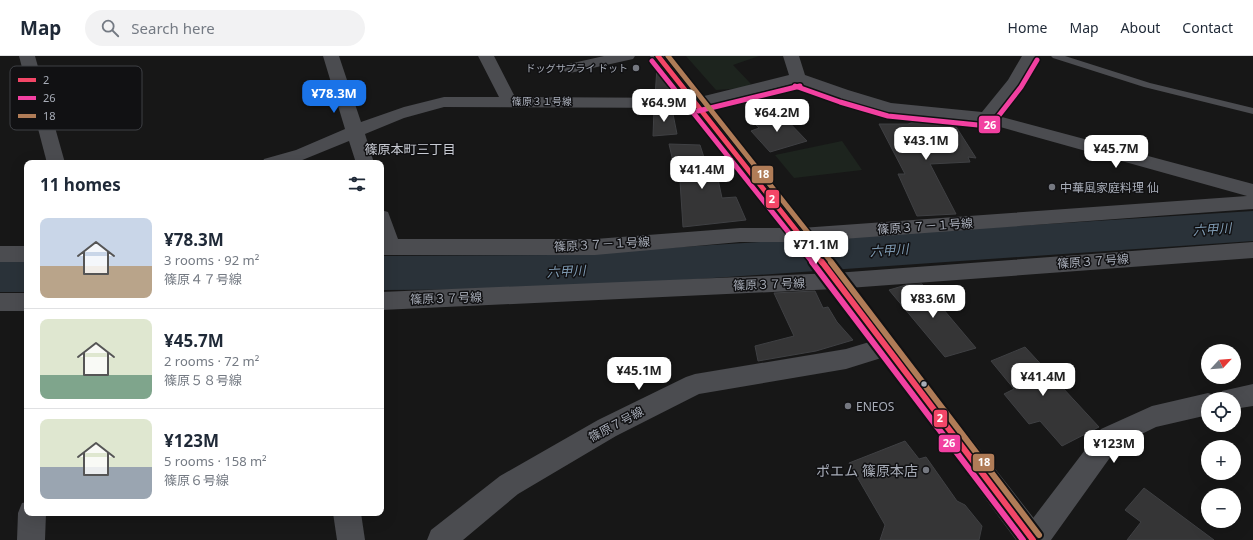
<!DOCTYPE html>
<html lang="en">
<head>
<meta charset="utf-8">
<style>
	body { margin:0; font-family:"Noto Sans","Noto Sans JP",sans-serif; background:#f2f2f3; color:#1f2937; height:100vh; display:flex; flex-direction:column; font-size:15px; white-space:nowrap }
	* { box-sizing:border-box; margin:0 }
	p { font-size:13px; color:#747a83 }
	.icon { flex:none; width:22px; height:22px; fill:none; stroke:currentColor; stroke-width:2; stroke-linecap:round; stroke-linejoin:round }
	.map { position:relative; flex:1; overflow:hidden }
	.details { position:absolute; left:24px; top:104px; width:360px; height:356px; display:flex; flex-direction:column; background:#fff; border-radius:8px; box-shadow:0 4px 16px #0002 }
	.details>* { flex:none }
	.needle { width:26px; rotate:64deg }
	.controls { position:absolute; left:1201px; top:288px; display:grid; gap:8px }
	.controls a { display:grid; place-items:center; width:40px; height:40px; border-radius:50%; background:#fff; box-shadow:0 4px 16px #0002; font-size:20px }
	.price { position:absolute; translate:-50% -34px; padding:0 9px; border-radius:8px; background:#fff; color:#222; font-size:13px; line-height:26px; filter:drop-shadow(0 1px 2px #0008) }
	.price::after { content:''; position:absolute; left:50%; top:24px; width:12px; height:9px; margin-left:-6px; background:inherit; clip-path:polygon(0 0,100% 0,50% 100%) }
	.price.active { background:#1a73e8; color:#fff }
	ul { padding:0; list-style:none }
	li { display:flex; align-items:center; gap:12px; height:100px; padding:0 16px }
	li+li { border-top:1px solid #e0e1e3 }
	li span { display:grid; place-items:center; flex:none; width:112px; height:80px; border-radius:8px; color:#555 }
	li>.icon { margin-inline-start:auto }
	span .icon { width:48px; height:48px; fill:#fffc; stroke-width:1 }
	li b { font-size:17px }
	h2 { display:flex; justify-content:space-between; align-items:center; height:48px; padding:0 16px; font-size:17px }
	header { display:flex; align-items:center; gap:24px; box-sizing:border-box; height:56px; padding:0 20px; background:#fff; border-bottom:1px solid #e0e1e3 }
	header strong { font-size:19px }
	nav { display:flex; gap:22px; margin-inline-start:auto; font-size:14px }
	.search { width:280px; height:36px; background:#f2f2f3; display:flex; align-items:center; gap:10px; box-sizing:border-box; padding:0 14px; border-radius:22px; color:#747a83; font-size:15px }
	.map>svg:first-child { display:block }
</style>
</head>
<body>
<header>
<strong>Map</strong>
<div class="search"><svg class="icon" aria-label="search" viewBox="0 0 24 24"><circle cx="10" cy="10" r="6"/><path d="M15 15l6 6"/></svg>Search here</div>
<nav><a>Home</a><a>Map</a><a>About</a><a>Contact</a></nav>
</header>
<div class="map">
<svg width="1253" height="484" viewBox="0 0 1253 484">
	<rect width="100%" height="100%" fill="#171717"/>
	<g fill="#1d241e">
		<path d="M686,0H759L733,9L751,28L744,32L716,34Z"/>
		<path d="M842,85L862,114L794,122L775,99Z"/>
	</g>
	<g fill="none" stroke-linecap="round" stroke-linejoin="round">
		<g fill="#2a3239" fill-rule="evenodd">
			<path d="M1253,155V185L553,233L381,234V200L553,199Z"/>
			<rect x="0" y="202" width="27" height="34"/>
		</g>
	</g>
	<g fill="#353536" stroke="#3f4043">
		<path d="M657,12L667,25L670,40H655Z"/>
		<path d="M654,53H672L677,78L653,80Z"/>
		<path d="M781,58L807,85L770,96L751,75L759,72L754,67Z"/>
		<path d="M919,64H932L955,69L976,102L968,101L970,106L930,108L956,158L917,160L898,118H905L879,68H908Z"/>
		<path d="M669,88L700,89L708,114H716L722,142L736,141L746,164L683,171L679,110H674Z"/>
		<path d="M922,228L976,292L945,301L889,234L906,229Z"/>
		<path d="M815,235L823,252L828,251L837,266L853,284L816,295L758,305L755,290L794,280L774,237Z"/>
		<path d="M1025,291L1099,371L1062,390L1040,365L1029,368L1004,338L1014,333L991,305Z"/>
		<path d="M905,385L919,403L926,401L957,445L965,449L982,470L979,484H880L885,469L849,407Z"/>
		<path d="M1144,432L1214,484H1127L1141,466L1125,454Z"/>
	</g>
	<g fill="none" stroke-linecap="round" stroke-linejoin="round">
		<path fill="#4b4c50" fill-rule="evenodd" d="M1051,0H1065L1150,27L1253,52V58L1144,31L1053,2Z"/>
		<g fill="#4b4c50" fill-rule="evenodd">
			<path d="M19,0H35L65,107H47Z"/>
			<path d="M323,0H339L361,66L404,51L444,41H499L478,0H494L515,41L696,42L789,19L783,0H799L805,19L848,34L891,47L982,56L1008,24L1022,0H1038L1023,26L998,60L1253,128V153L801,186H740L595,199H381V154L388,156L398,183H595L740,172H801L1247,140L986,67L890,57L836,42L797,27L696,52L444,51L404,62L365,78L374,107H356L349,85L295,107H262L264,103L296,94L345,73Z"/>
			<path d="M604,0H635L633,3L570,17L564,15L562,12L564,9Z"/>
			<path d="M1253,186V202L835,233L381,254V236L835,217Z"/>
			<rect x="0" y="190" width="27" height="16"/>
			<rect x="0" y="237" width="27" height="18"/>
			<path d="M886,281L894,284L898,291L894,298L846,313L699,338L616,380L518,438L463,484H427L431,474L500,420L598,364L686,321L695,318L846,293Z"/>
			<path d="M1253,328V350L1234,353V343H1219L1222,335Z"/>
			<path d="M1208,337L1217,340L1218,343H1208V359L1156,371L1119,389L1051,484H1020L1024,474L1101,373L1152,350Z"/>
			<path d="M27,446V457H46L45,484H17L18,457L22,447Z"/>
			<path d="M333,457H361L365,484H337Z"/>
		</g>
		<path fill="#4d4f52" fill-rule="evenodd" d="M650,0H666L808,174L1043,474L1047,484H1016L794,184Z"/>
		<defs>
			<path id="bus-1-far1" d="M658,0L822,207"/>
			<path id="bus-1" d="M822,206L1033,484"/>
			<g id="bus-2-far1">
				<path d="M652,5L813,207"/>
				<path d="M795,30L840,46L888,60L988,70L993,67L1021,31L1037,4"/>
				<path d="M698,55L800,30"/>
			</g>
			<path id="bus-2" d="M812,206L1023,484"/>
			<path id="bus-3-far1" d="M668,0L832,207"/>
			<path id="bus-3" d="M831,206L1039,479"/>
		</defs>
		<use href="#bus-1-far1" stroke="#111113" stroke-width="8"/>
		<use href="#bus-1" stroke="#111113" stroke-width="10"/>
		<use href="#bus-2-far1" stroke="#111113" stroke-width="8"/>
		<use href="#bus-2" stroke="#111113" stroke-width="10"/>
		<use href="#bus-3-far1" stroke="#111113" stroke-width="8"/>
		<use href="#bus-3" stroke="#111113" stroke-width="10"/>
		<use href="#bus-1-far1" stroke="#f34667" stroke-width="5"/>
		<use href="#bus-1" stroke="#f34667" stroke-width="6"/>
		<use href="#bus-2-far1" stroke="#f240a1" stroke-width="5"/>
		<use href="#bus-2" stroke="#f240a1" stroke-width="6"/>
		<use href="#bus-3-far1" stroke="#b07c57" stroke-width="5"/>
		<use href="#bus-3" stroke="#b07c57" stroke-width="6"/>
	</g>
	<g fill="#757880" stroke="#111113" stroke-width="1.5">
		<circle cx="636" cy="12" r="4"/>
		<circle cx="1052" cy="131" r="4"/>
		<circle cx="848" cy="350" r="4"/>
		<circle cx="926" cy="414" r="4"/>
	</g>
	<circle fill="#a8adb8" stroke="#111113" stroke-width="1.5" cx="924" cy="328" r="3.5"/>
	<g text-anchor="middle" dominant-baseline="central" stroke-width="3" stroke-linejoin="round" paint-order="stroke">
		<g font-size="10" fill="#a8adb8" stroke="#111113" text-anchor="end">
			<text x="628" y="12">ドッグサプライ ドット</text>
		</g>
		<g font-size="10" fill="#a8adb8" stroke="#111113">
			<text x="542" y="45">篠原３１号線</text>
		</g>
		<g font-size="12" fill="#a8adb8" stroke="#111113" text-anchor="start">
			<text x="1060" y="131">中華風家庭料理 仙</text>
			<text x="856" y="350">ENEOS</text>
		</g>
		<g font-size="12" fill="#a8adb8" stroke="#111113">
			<text transform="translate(925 170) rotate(-4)">篠原３７－１号線</text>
			<text transform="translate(602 188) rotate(-3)">篠原３７－１号線</text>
			<text transform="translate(1093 205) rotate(-4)">篠原３７号線</text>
			<text transform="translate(769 228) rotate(-2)">篠原３７号線</text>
			<text transform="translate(446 242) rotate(-2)">篠原３７号線</text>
			<text transform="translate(616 368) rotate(-28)">篠原７号線</text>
		</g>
		<g font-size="13" fill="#c9ccd4" stroke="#111113">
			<text x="410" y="93">篠原本町三丁目</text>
		</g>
		<g font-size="13" font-style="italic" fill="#7f9bb3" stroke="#111113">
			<text transform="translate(1212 173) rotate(-4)">六甲川</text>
			<text transform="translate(889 194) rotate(-4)">六甲川</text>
			<text transform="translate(566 215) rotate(-3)">六甲川</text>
		</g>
		<g font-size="14" fill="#a8adb8" stroke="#111113" text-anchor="end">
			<text x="918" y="414">ポエム 篠原本店</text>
		</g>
	</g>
	<rect x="10" y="10" width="132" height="64" rx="6" fill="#111113" stroke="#3e4045" stroke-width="1"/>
	<rect x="18" y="22" width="18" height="4" fill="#f34667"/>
	<rect x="18" y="40" width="18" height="4" fill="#f240a1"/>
	<rect x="18" y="58" width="18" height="4" fill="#b07c57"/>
	<g font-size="11" fill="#a8adb8">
		<text x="43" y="28">2</text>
		<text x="43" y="46">26</text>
		<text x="43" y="64">18</text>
	</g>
	<g stroke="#111113" stroke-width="1.5">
		<rect x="978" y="59" width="23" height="19" rx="4" fill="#f240a1"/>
		<rect x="751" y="109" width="23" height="19" rx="4" fill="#b07c57"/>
		<rect x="765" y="133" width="15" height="20" rx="4" fill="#f34667"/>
		<rect x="933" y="353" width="15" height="19" rx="4" fill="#f34667"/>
		<rect x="938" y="378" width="23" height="19" rx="4" fill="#f240a1"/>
		<rect x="972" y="397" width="23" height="19" rx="4" fill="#b07c57"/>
	</g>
	<g font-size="11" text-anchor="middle" font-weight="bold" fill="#fff">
		<text x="990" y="73">26</text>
		<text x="763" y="122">18</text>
		<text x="772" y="147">2</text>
		<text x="940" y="366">2</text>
		<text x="949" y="391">26</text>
		<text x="984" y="410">18</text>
	</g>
</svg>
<div class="controls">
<a><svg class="needle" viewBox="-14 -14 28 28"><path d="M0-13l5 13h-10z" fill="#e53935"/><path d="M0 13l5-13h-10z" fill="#747a83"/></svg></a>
<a><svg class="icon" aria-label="locate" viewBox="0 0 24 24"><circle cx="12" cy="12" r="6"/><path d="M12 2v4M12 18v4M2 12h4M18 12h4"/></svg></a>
<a>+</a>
<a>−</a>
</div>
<b class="price active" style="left:334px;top:58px">¥78.3M</b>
<b class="price" style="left:664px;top:67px">¥64.9M</b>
<b class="price" style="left:777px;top:77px">¥64.2M</b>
<b class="price" style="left:926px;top:105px">¥43.1M</b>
<b class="price" style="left:1116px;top:113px">¥45.7M</b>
<b class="price" style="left:702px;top:134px">¥41.4M</b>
<b class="price" style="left:816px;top:209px">¥71.1M</b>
<b class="price" style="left:933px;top:263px">¥83.6M</b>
<b class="price" style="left:639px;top:335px">¥45.1M</b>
<b class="price" style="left:1043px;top:341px">¥41.4M</b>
<b class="price" style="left:1114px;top:408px">¥123M</b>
<section class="details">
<h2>11 homes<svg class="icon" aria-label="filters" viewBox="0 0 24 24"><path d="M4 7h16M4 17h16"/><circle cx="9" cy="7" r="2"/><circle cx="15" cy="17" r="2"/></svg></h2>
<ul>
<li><span style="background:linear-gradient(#c9d6e8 60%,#b9a48a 0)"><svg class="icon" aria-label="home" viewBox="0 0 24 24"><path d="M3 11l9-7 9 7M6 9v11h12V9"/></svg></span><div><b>¥78.3M</b><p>3 rooms · 92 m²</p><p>篠原４７号線</p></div></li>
<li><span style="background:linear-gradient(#dfe7d0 70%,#7fa58c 0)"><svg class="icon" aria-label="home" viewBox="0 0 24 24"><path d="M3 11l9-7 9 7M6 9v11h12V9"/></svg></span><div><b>¥45.7M</b><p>2 rooms · 72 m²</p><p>篠原５８号線</p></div></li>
<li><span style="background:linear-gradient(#dfe7d0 60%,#9aa5b1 0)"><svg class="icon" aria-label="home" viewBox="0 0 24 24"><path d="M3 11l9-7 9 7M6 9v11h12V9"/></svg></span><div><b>¥123M</b><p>5 rooms · 158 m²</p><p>篠原６号線</p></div></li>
</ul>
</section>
</div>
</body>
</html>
